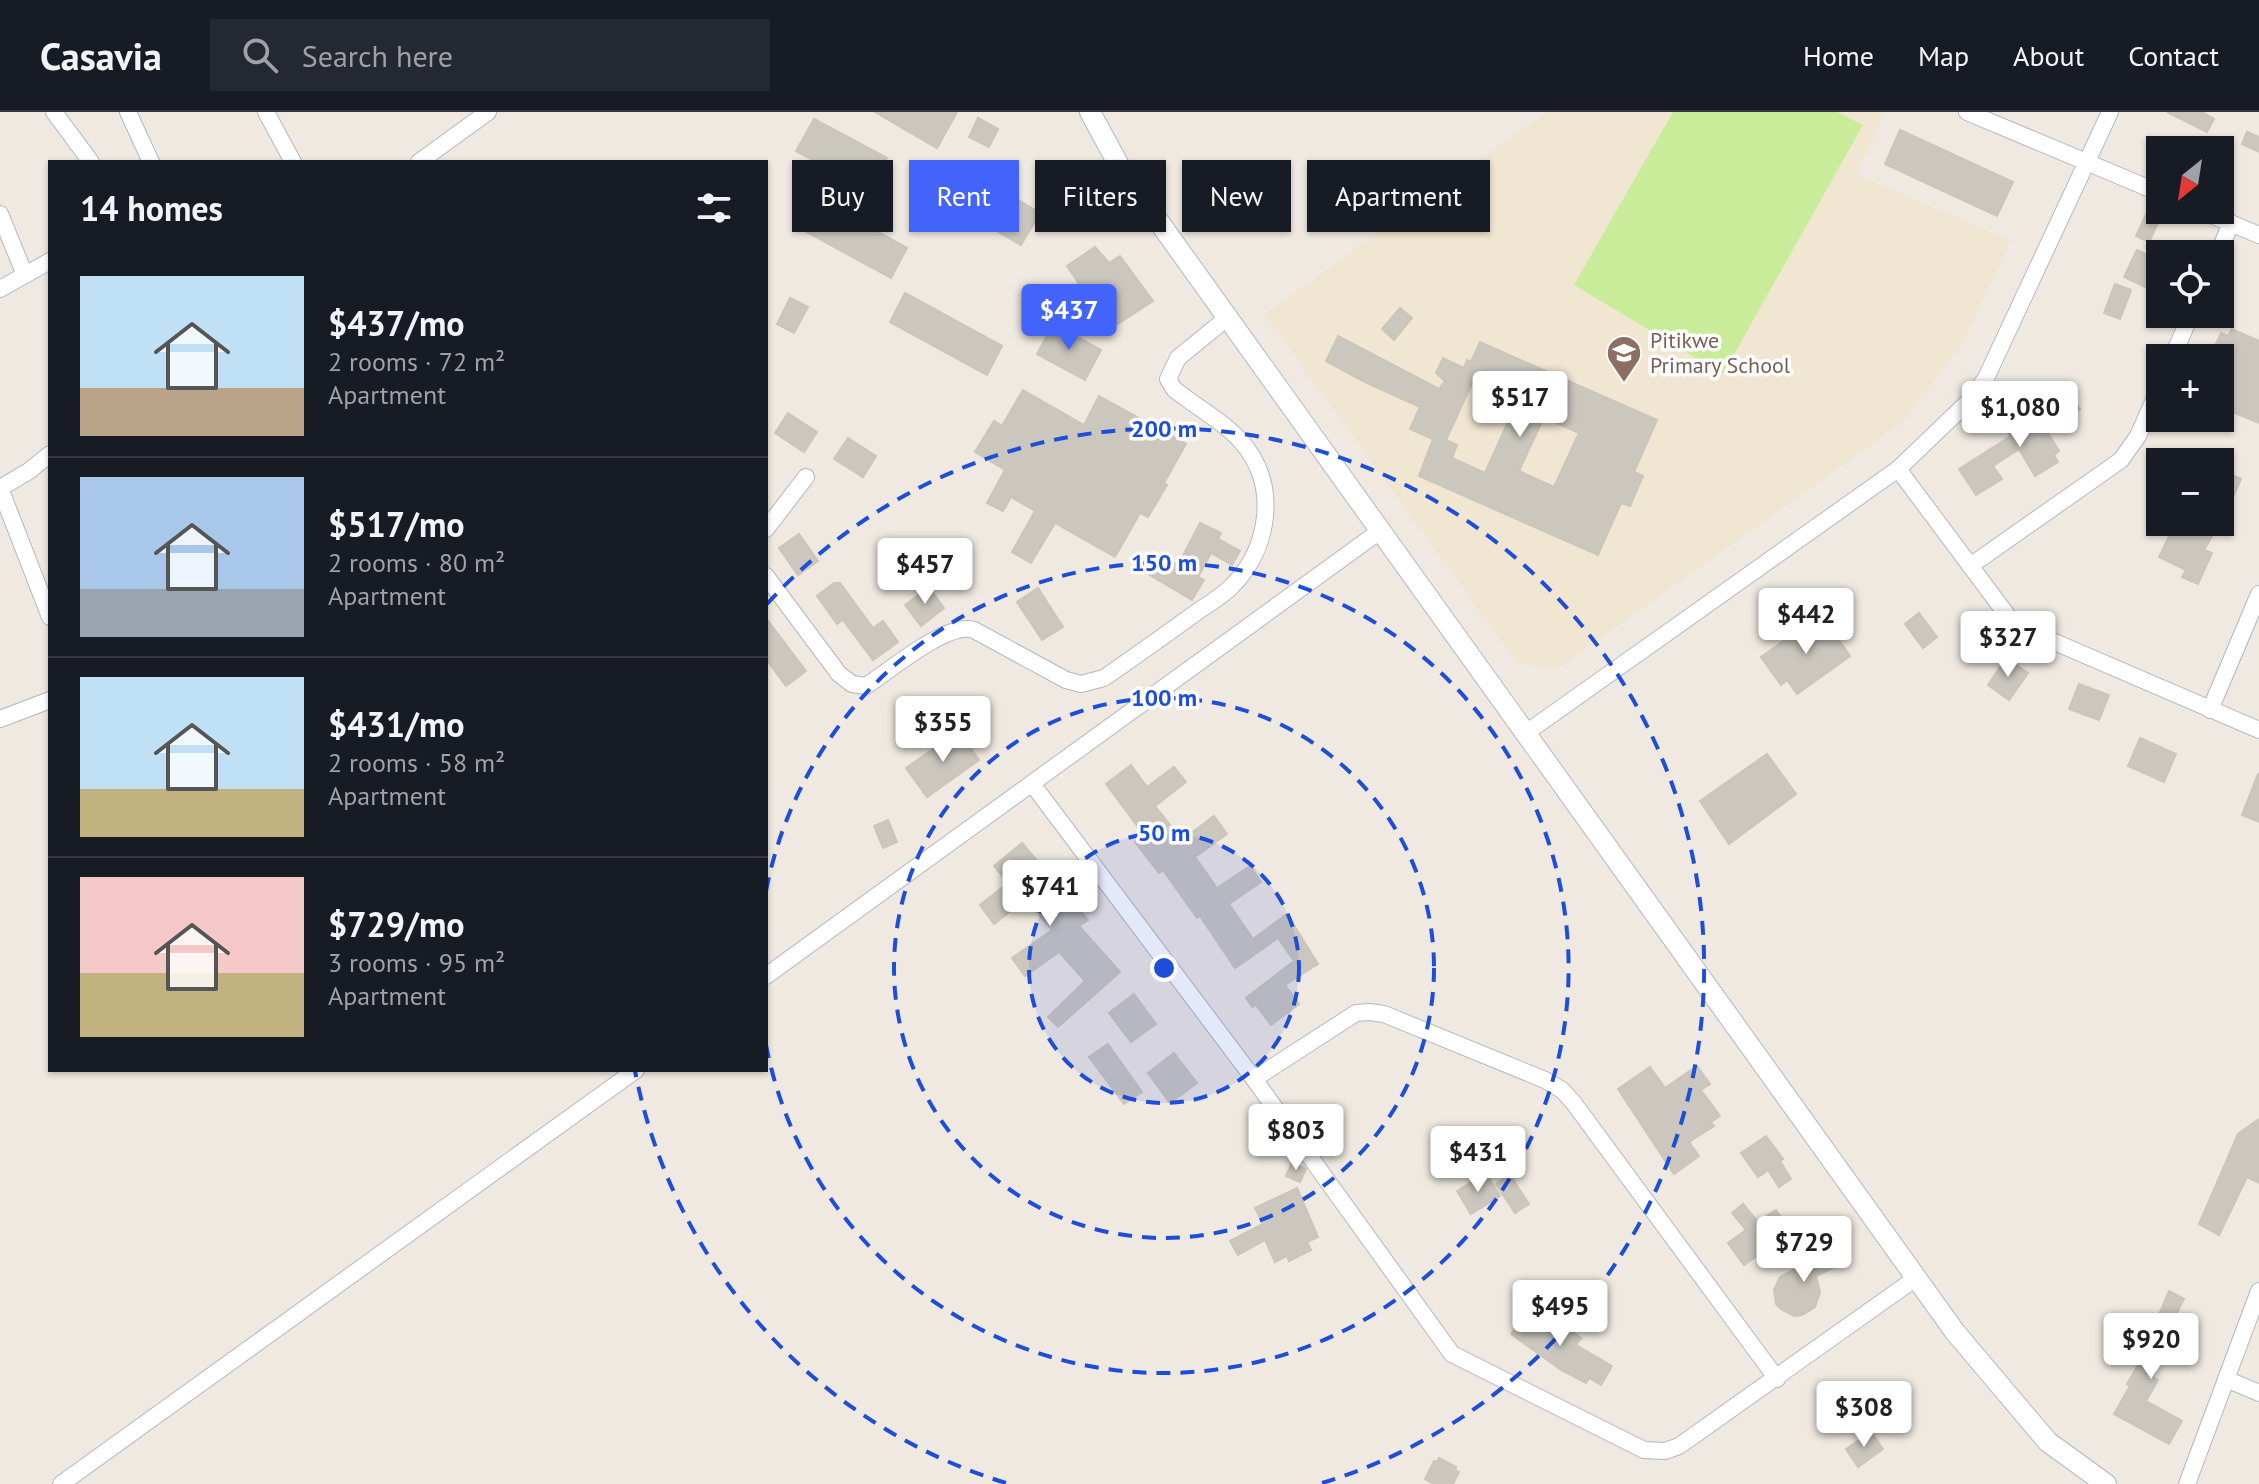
<!DOCTYPE html>
<html lang="en">
<head>
<meta charset="utf-8">
<style>
	body { margin:0; font-family:"PT Sans",sans-serif; background:#242831; color:#f1f3f6; height:100vh; display:flex; flex-direction:column; font-size:30px; white-space:nowrap }
	* { box-sizing:border-box; margin:0 }
	p { font-size:26px; color:#9ea1a6 }
	.icon { flex:none; width:44px; height:44px; fill:none; stroke:currentColor; stroke-width:2; stroke-linecap:round; stroke-linejoin:round }
	.map { position:relative; flex:1; overflow:hidden }
	.panel { position:absolute; left:48px; top:48px; width:720px; height:912px; display:flex; flex-direction:column; background:#171b24; border-radius:0px; box-shadow:0 2px 6px #0004 }
	.panel>* { flex:none }
	.guide { position:absolute; left:792px; top:48px; width:760px; height:72px; display:flex; gap:16px }
	.needle { width:52px; rotate:210deg }
	.controls { position:absolute; left:2146px; top:24px; display:grid; gap:16px }
	.controls a { display:grid; place-items:center; width:88px; height:88px; border-radius:0px; background:#171b24; box-shadow:0 2px 6px #0004; font-size:40px }
	.price { position:absolute; translate:-50% -68px; padding:0 18px; border-radius:8px; background:#fff; color:#222; font-size:26px; line-height:52px; filter:drop-shadow(0 2px 4px #0008) }
	.price::after { content:''; position:absolute; left:50%; top:48px; width:24px; height:18px; margin-left:-12px; background:inherit; clip-path:polygon(0 0,100% 0,50% 100%) }
	.price.active { background:#4264fb; color:#fff }
	ul { padding:0; list-style:none }
	li { display:flex; align-items:center; gap:24px; height:200px; padding:0 32px }
	li+li { border-top:2px solid #363941 }
	li span { display:grid; place-items:center; flex:none; width:224px; height:160px; border-radius:0px; color:#555 }
	li>.icon { margin-inline-start:auto }
	span .icon { width:96px; height:96px; fill:#fffc; stroke-width:1 }
	li b { font-size:34px }
	h2 { display:flex; justify-content:space-between; align-items:center; height:96px; padding:0 32px; font-size:34px }
	.chip { padding:0 28px; border-radius:0px; background:#171b24; box-shadow:0 2px 6px #0004; font-size:28px; line-height:72px }
	.chip.active { background:#4264fb; color:#fff }
	header { display:flex; align-items:center; gap:48px; box-sizing:border-box; height:112px; padding:0 40px; background:#171b24; border-bottom:2px solid #363941 }
	header strong { font-size:38px }
	nav { display:flex; gap:44px; margin-inline-start:auto; font-size:28px }
	.search { width:560px; height:72px; background:#242831; display:flex; align-items:center; gap:20px; box-sizing:border-box; padding:0 28px; border-radius:0px; color:#9ea1a6; font-size:30px }
	.map>svg:first-child { display:block }
</style>
</head>
<body>
<header>
<strong>Casavia</strong>
<div class="search"><svg class="icon" aria-label="search" viewBox="0 0 24 24"><circle cx="10" cy="10" r="6"/><path d="M15 15l6 6"/></svg>Search here</div>
<nav><a>Home</a><a>Map</a><a>About</a><a>Contact</a></nav>
</header>
<div class="map">
<svg width="2259" height="1372" viewBox="0 0 2259 1372">
	<rect width="100%" height="100%" fill="#efe9e1"/>
	<path fill="#f0e6d1" d="M1547,0H1884L1857,63L2011,129L1961,234L1901,311L1557,557L1517,551L1265,202Z"/>
	<path fill="#c9ec9a" d="M1673,0H1837L1863,13L1723,262L1574,173Z"/>
	<g fill="#cbc7bf" stroke="#cbc5ba" stroke-width="2" fill-rule="evenodd">
		<path d="M875,0H957L937,36Z"/>
		<path d="M2167,0H2202L2214,7L2207,20Z"/>
		<path d="M978,6L998,17L989,35L969,25Z"/>
		<path d="M814,7L887,46L869,78L796,39Z"/>
		<path d="M1900,18L2013,70L1997,104L1885,52Z"/>
		<path d="M2247,20L2259,25V40L2242,32Z"/>
		<path d="M959,53L1040,101L1021,133L940,86Z"/>
		<path d="M811,83L907,136L891,166L794,113Z"/>
		<path d="M2150,94L2163,100L2149,130L2136,124Z"/>
		<path d="M1095,135L1109,151L1120,144L1153,189L1110,217L1067,154Z"/>
		<path d="M2137,138L2160,149V182L2124,165Z"/>
		<path d="M2115,172L2131,178L2120,207L2104,201Z"/>
		<path d="M905,181L1002,234L987,263L890,210Z"/>
		<path d="M790,186L808,195L794,221L777,212Z"/>
		<path d="M1400,196L1412,206L1394,228L1382,217Z"/>
		<path d="M1053,212L1101,238L1085,268L1037,242Z"/>
		<path d="M2232,217L2259,229V311L2220,295V246L2211,243L2221,221L2228,224Z"/>
		<path d="M1338,224L1439,277L1445,269L1436,261L1443,246L1464,256L1467,248L1471,250L1480,230L1657,308L1634,360L1643,364L1630,394L1621,391L1598,443L1419,364L1433,327L1410,317L1420,295L1363,269L1326,249ZM1488,266L1521,281L1485,361L1452,346L1457,333L1446,328L1474,267L1485,272ZM1544,305L1579,321L1554,375L1519,359Z"/>
		<path d="M1023,278L1084,313L1099,284L1186,332L1164,371L1167,373L1148,405L1140,401L1115,445L1055,411L1031,451L1012,440L1035,399L1011,385L1003,399L987,391L1005,358L975,340L994,309L1002,314Z"/>
		<path d="M2071,285L2080,297L2048,321L2059,339L2054,343L2058,350L2035,364L2019,337L1993,354L2002,367L1976,383L1959,357L2011,324L2009,321L2033,307L2036,312Z"/>
		<path d="M788,301L817,320L804,340L775,321Z"/>
		<path d="M848,326L876,344L863,365L834,347Z"/>
		<path d="M2228,361L2241,367L2220,415V377Z"/>
		<path d="M2176,410H2220L2204,438L2212,441L2198,472L2182,465L2186,458L2159,445Z"/>
		<path d="M1200,411L1221,421L1218,427L1240,439L1232,453L1211,441L1198,465L1204,468L1192,488L1148,462L1159,442L1178,453Z"/>
		<path d="M799,422L818,449L798,463L779,436Z"/>
		<path d="M834,471H840L873,516L883,509L898,530L873,548L843,508L837,512L817,484Z"/>
		<path d="M929,475L944,496L921,514L905,493Z"/>
		<path d="M1038,476L1063,515L1042,528L1017,490Z"/>
		<path d="M1919,501L1937,525L1923,536L1905,512Z"/>
		<path d="M766,506L806,559L786,574L766,547Z"/>
		<path d="M1814,507L1819,515L1826,510L1850,544L1797,582L1787,568L1781,573L1761,545Z"/>
		<path d="M2006,546L2028,561L2009,588L1988,573Z"/>
		<path d="M2079,572L2109,583L2099,608L2069,597Z"/>
		<path d="M959,619L979,648L927,685L906,656Z"/>
		<path d="M2140,626L2176,642L2164,670L2128,654Z"/>
		<path d="M1767,642L1796,682L1729,732L1700,689Z"/>
		<path d="M1131,653L1147,675L1174,655L1186,670L1155,694L1182,728L1214,704L1227,722L1195,745L1217,776L1250,754L1261,770L1229,792L1253,827L1287,802L1318,852L1285,873L1299,892L1271,913L1256,893L1252,895L1246,886L1294,849L1278,826L1235,856L1200,804L1197,806L1163,758L1159,761L1135,730L1144,723L1106,672Z"/>
		<path d="M2258,662H2259V710L2242,703Z"/>
		<path d="M888,708L897,730L883,736L874,714Z"/>
		<path d="M1022,731L1088,808L1079,814L1120,860L1058,915L1048,905L1085,869L1059,840L1025,864L1012,846L1052,818L1026,787L994,812L980,793L1008,771L994,754Z"/>
		<path d="M1134,882L1156,912L1131,930L1109,901Z"/>
		<path d="M1108,932L1142,980L1124,992L1089,945Z"/>
		<path d="M1174,941L1197,971L1170,991L1148,961Z"/>
		<path d="M1697,954L1710,972L1701,978L1720,1004L1711,1010L1714,1014L1689,1030L1699,1044L1674,1062L1618,977L1650,955L1665,976Z"/>
		<path d="M2259,1007V1071L2247,1065L2219,1123L2199,1112L2238,1022Z"/>
		<path d="M1766,1024L1783,1047L1780,1049L1791,1067L1779,1075L1768,1058L1758,1065L1741,1041Z"/>
		<path d="M1292,1051L1306,1057L1300,1070L1286,1064Z"/>
		<path d="M1486,1061L1500,1084L1471,1102L1457,1079Z"/>
		<path d="M1510,1063L1529,1092L1515,1101L1496,1072Z"/>
		<path d="M1297,1076L1318,1125L1307,1130L1311,1138L1289,1149L1287,1144L1275,1150L1265,1128L1238,1143L1230,1129L1263,1112L1255,1096Z"/>
		<path d="M1743,1092L1758,1110L1776,1098L1791,1120L1744,1153L1728,1131L1746,1118L1732,1101Z"/>
		<path d="M1833,1134L1841,1152L1816,1164L1820,1180L1815,1195L1802,1203L1794,1204L1781,1197L1776,1192L1774,1178L1780,1165L1793,1158H1813L1807,1147Z"/>
		<path d="M2169,1179L2184,1187L2160,1233L2165,1235L2153,1265L2158,1268L2146,1289L2182,1309L2169,1332L2114,1302L2130,1274L2127,1272L2138,1253Z"/>
		<path d="M1528,1197L1572,1219L1581,1226L1576,1233L1612,1254L1601,1273L1589,1266L1586,1271L1561,1258L1511,1222Z"/>
		<path d="M1871,1320L1883,1337L1858,1355L1846,1337Z"/>
		<path d="M1439,1346L1456,1355L1455,1358L1459,1360L1453,1372H1434L1425,1367L1434,1349L1437,1350Z"/>
	</g>
	<g fill="none" stroke-linecap="round" stroke-linejoin="round">
		<defs>
			<g id="minor">
				<path d="M54,0L91,50"/>
				<path d="M128,0L151,50"/>
				<path d="M266,0L293,50"/>
				<path d="M1967,0L2160,81"/>
				<path d="M419,50L488,0"/>
				<path d="M2199,98L2259,123"/>
				<path d="M0,102L25,163"/>
				<path d="M2218,142L2231,111"/>
				<path d="M0,177L50,149"/>
				<path d="M2172,246L2191,202"/>
				<path d="M1898,357L2010,507L2022,516L2259,618"/>
				<path d="M0,376L50,505"/>
				<path d="M0,376L29,359L50,342"/>
				<path d="M766,417L806,365"/>
				<path d="M1970,454L2121,348L2138,324L2160,274"/>
				<path d="M766,464L839,562L852,572L866,574C889,559 948,509 974,518L1066,568L1081,572L1104,566C1134,545 1164,524 1194,502C1206,493 1222,485 1233,473C1269,436 1278,376 1245,334C1227,311 1197,296 1174,277L1168,267L1178,246L1227,206"/>
				<path d="M2210,598L2259,482"/>
				<path d="M0,607L50,588"/>
				<path d="M1526,621L1898,357L1969,289L1986,266L2110,0"/>
				<path d="M1033,673L1254,967L1452,1242L1644,1338L1665,1339L1679,1334L1916,1166"/>
				<path d="M766,864L1380,419"/>
				<path d="M1254,967L1356,901L1369,900L1384,902L1545,968L1562,978L1573,990L1777,1267"/>
				<path d="M2226,1267L2259,1281"/>
				<path d="M61,1372L636,958"/>
				<path d="M2187,1372L2259,1179"/>
			</g>
			<path id="tertiary" d="M1090,0L1121,57L1955,1220L2048,1330L2106,1372"/>
		</defs>
		<use href="#minor" stroke="#b4b7c1" stroke-width="18"/>
		<use href="#tertiary" stroke="#b4b7c1" stroke-width="22"/>
		<use href="#minor" stroke="#fff" stroke-width="16"/>
		<use href="#tertiary" stroke="#fff" stroke-width="20"/>
	</g>
	<circle cx="1164" cy="856" r="135" fill="#1d4ed8" fill-opacity=".12"/>
	<g fill="none" stroke="#1d4ed8" stroke-width="4" stroke-dasharray="14 10">
		<circle cx="1164" cy="856" r="135"/>
		<circle cx="1164" cy="856" r="270"/>
		<path d="M766 779A405 405 0 1 1 766 933"/>
		<path d="M1006 1371A539 539 0 0 1 635 959M767 492A539 539 0 1 1 1322 1371"/>
	</g>
	<defs>
		<symbol id="school-pin" viewBox="-11 -11 22 30"><path d="M0 17L-7.5 6A9.5 9.5 0 1 1 7.5 6Z" fill="#8d6e63" stroke="#fff"/><path d="M0-5L7-2L0 1L-7-2ZM-4 1L0 2.5L4 1V4Q0 6-4 4Z" fill="#fff"/></symbol>
	</defs>
	<g fill-rule="evenodd">
		<use href="#school-pin" x="1604" y="221" width="40" height="54"/>
	</g>
	<g text-anchor="middle" dominant-baseline="central" stroke-width="7" stroke-linejoin="round" paint-order="stroke">
		<g font-size="22" fill="#785e54" stroke="#fff" text-anchor="start">
			<text x="1650" y="228">Pitikwe<tspan x="1650" dy="25">Primary School</tspan></text>
		</g>
	</g>
	<circle cx="1164" cy="856" r="12" fill="#1d4ed8" stroke="#fff" stroke-width="4"/>
	<g font-size="24" text-anchor="middle" font-weight="bold" fill="#1d4ed8" stroke="#fff" stroke-width="7" stroke-linejoin="round" paint-order="stroke">
		<text x="1164" y="325">200 m</text>
		<text x="1164" y="459">150 m</text>
		<text x="1164" y="594">100 m</text>
		<text x="1164" y="729">50 m</text>
	</g>
</svg>
<div class="controls">
<a><svg class="needle" viewBox="-14 -14 28 28"><path d="M0-13l5 13h-10z" fill="#e53935"/><path d="M0 13l5-13h-10z" fill="#9ea1a6"/></svg></a>
<a><svg class="icon" aria-label="locate" viewBox="0 0 24 24"><circle cx="12" cy="12" r="6"/><path d="M12 2v4M12 18v4M2 12h4M18 12h4"/></svg></a>
<a>+</a>
<a>−</a>
</div>
<b class="price active" style="left:1069px;top:240px">$437</b>
<b class="price" style="left:1520px;top:327px">$517</b>
<b class="price" style="left:2020px;top:337px">$1,080</b>
<b class="price" style="left:925px;top:494px">$457</b>
<b class="price" style="left:1806px;top:544px">$442</b>
<b class="price" style="left:2008px;top:567px">$327</b>
<b class="price" style="left:943px;top:652px">$355</b>
<b class="price" style="left:1050px;top:816px">$741</b>
<b class="price" style="left:1296px;top:1060px">$803</b>
<b class="price" style="left:1478px;top:1082px">$431</b>
<b class="price" style="left:1804px;top:1172px">$729</b>
<b class="price" style="left:1560px;top:1236px">$495</b>
<b class="price" style="left:2151px;top:1269px">$920</b>
<b class="price" style="left:1864px;top:1337px">$308</b>
<div class="guide">
<a class="chip">Buy</a>
<a class="chip active">Rent</a>
<a class="chip">Filters</a>
<a class="chip">New</a>
<a class="chip">Apartment</a>
</div>
<section class="panel">
<h2>14 homes<svg class="icon" aria-label="filters" viewBox="0 0 24 24"><path d="M4 7h16M4 17h16"/><circle cx="9" cy="7" r="2"/><circle cx="15" cy="17" r="2"/></svg></h2>
<ul>
<li><span style="background:linear-gradient(#bfe0f5 70%,#b9a48a 0)"><svg class="icon" aria-label="home" viewBox="0 0 24 24"><path d="M3 11l9-7 9 7M6 9v11h12V9"/></svg></span><div><b>$437/mo</b><p>2 rooms · 72 m²</p><p>Apartment</p></div></li>
<li><span style="background:linear-gradient(#a9c7e8 70%,#9aa5b1 0)"><svg class="icon" aria-label="home" viewBox="0 0 24 24"><path d="M3 11l9-7 9 7M6 9v11h12V9"/></svg></span><div><b>$517/mo</b><p>2 rooms · 80 m²</p><p>Apartment</p></div></li>
<li><span style="background:linear-gradient(#bfe0f5 70%,#c2b280 0)"><svg class="icon" aria-label="home" viewBox="0 0 24 24"><path d="M3 11l9-7 9 7M6 9v11h12V9"/></svg></span><div><b>$431/mo</b><p>2 rooms · 58 m²</p><p>Apartment</p></div></li>
<li><span style="background:linear-gradient(#f6c9c9 60%,#c2b280 0)"><svg class="icon" aria-label="home" viewBox="0 0 24 24"><path d="M3 11l9-7 9 7M6 9v11h12V9"/></svg></span><div><b>$729/mo</b><p>3 rooms · 95 m²</p><p>Apartment</p></div></li>
</ul>
</section>
</div>
</body>
</html>
